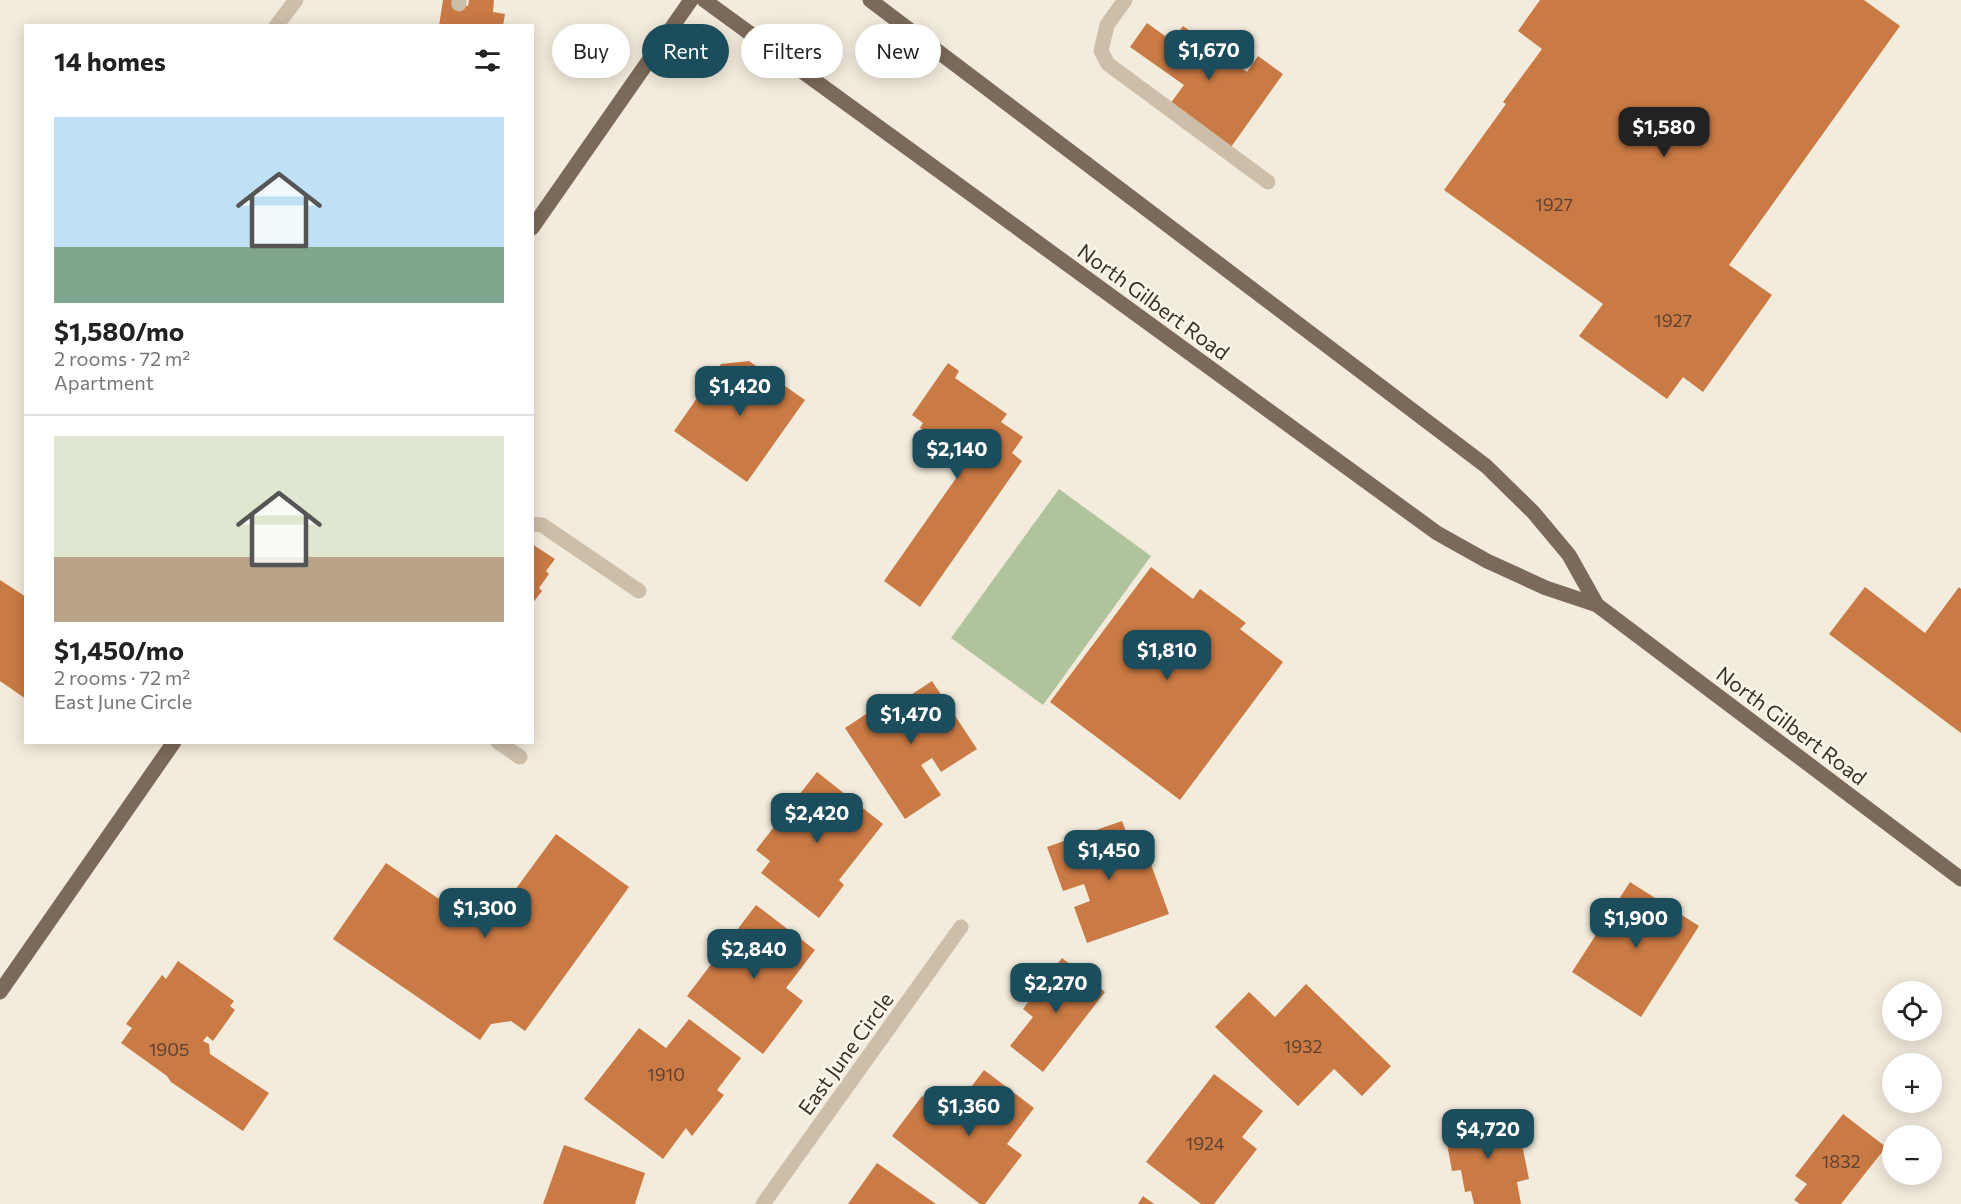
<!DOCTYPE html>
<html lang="en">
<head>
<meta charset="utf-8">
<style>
	body { margin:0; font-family:Commissioner,sans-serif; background:#f6f6f6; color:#222; height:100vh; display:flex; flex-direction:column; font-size:22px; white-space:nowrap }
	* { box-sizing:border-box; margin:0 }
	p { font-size:20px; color:#767676 }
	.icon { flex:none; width:33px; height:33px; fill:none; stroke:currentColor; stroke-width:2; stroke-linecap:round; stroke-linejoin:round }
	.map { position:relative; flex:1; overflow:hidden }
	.panel { position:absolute; left:24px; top:24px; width:510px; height:720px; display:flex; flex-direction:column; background:#fff; border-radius:0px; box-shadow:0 3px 15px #0003 }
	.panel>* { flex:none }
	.banner { position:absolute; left:552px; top:24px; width:570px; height:54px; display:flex; gap:12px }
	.fabs { position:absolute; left:1882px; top:981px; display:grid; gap:12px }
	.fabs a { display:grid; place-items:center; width:60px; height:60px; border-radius:50%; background:#fff; box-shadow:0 3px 15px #0003; font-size:30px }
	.price { position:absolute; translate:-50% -51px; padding:0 14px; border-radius:12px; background:#1c4d5c; color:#fff; font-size:20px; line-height:39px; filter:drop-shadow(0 2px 3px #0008) }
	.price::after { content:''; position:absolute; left:50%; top:36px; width:18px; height:14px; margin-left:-9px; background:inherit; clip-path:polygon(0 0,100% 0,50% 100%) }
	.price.selected { background:#222; color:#fff }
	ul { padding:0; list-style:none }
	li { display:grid; align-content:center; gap:12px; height:318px; padding:0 30px }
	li+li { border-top:2px solid #e0e0e0 }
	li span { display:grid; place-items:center; height:186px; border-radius:0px; color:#555 }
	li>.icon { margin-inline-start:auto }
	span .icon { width:108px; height:108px; fill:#fffc; stroke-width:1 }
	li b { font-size:26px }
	h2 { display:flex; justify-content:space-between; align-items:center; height:72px; padding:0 30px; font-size:26px }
	.tag { padding:0 21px; border-radius:27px; background:#fff; box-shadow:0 3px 15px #0003; font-size:21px; line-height:54px }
	.tag.selected { background:#1c4d5c; color:#fff }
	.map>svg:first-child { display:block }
</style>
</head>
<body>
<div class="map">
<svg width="1961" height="1204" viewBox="0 0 1961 1204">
	<rect width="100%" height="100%" fill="#f3ecdd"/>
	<path fill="#b0c39c" d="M1059,489L1151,556L1043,705L951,638Z"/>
	<g fill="#ca7a44">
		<path d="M443,0H452V3L468,6L469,0H494L493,12L505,14L503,26H439Z"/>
		<path d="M1540,0H1864L1900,26L1729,265L1772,295L1703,392L1683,377L1667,399L1579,336L1603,304L1444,190L1506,104L1503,102L1542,49L1518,31Z"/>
		<path d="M1147,23L1172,41L1183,26L1247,72L1258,56L1283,74L1231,147L1170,104L1184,85L1130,47Z"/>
		<path d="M749,361L805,400L747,482L674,431L721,364Z"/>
		<path d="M948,363L959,371L955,378L1007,414L1001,422L1023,437L1012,453L1022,461L920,607L884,581L968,461L920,428L923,423L912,415Z"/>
		<path d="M532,544L555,559L546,571L549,574L539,588L542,591L532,604Z"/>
		<path d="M1151,567L1193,599L1200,589L1246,623L1240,629L1283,662L1180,800L1050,702Z"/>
		<path d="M0,580L26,597V699L0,681Z"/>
		<path d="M1865,587L1925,633L1959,587L1961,589V733L1829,634Z"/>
		<path d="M932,681L977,749L941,772L932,758L921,765L941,795L905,819L845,728L895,695L900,702Z"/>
		<path d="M817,772L883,824L839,880L844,885L819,918L761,873L770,861L756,850Z"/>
		<path d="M1122,821L1133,849L1144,845L1169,914L1087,943L1074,907L1090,901L1084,884L1063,891L1047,847Z"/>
		<path d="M556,834L629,887L525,1031L511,1021L491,1024L480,1040L333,939L386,863L467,918L498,913Z"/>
		<path d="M1630,882L1699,926L1641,1017L1572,972Z"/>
		<path d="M756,905L815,950L786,988L803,1001L763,1054L687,996Z"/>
		<path d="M1062,958L1105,992L1043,1072L1010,1046L1033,1017L1023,1009Z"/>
		<path d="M178,961L234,1001L230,1006L235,1010L213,1041L207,1036L203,1041L209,1044L210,1054L269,1093L243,1131L171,1082L167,1076L121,1043L132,1028L126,1024L162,975L166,979Z"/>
		<path d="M1306,984L1391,1066L1362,1096L1334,1069L1298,1106L1215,1027L1249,992L1275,1017Z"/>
		<path d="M689,1019L741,1058L717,1090L724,1095L692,1136L686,1128L663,1159L584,1099L639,1028L666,1048Z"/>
		<path d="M984,1070L1034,1108L1007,1144L1022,1155L985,1204H980L892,1136L922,1096L949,1116Z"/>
		<path d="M1214,1074L1263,1111L1242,1137L1257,1149L1214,1204H1201L1146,1162Z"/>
		<path d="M1843,1114L1886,1147L1841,1204H1800L1794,1200L1807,1184L1795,1176Z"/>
		<path d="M1504,1116L1506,1132L1519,1130L1529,1179L1517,1182L1521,1204H1474L1471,1191L1465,1192L1461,1170L1452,1171L1444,1128Z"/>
		<path d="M564,1145L645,1173L635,1204H543Z"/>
		<path d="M877,1163L936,1204H848Z"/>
		<path d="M1143,1196L1154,1204H1138Z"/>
	</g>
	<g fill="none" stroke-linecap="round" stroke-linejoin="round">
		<g stroke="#ccbea8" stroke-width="15">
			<path d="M1125,0L1107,25L1101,51L1108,64L1268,182"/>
			<path d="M459,4V0"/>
			<path d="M276,26L296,0"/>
			<path d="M532,524L542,525L639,591"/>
			<path d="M498,742L520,757"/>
		</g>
		<path stroke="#ccbea8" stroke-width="15" d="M763,1204L961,927"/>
		<g stroke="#7b6a59" stroke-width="15">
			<path d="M704,0L1437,533L1487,561L1546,588L1597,605L1961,879"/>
			<path d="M870,0L1486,466L1533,512L1569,555L1597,605"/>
			<path d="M532,228L691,0"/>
			<path d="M0,992L174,742"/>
		</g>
	</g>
	<g text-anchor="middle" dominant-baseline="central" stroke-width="5" stroke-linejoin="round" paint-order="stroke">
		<g font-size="18" fill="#5d4230">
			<text x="1554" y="204">1927</text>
			<text x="1673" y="320">1927</text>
			<text x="1303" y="1046">1932</text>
			<text x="169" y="1049">1905</text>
			<text x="666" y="1074">1910</text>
			<text x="1205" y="1143">1924</text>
			<text x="1841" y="1161">1832</text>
		</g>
		<g font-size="21" fill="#393029" stroke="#fbf6ea">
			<text transform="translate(1154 301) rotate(36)">North Gilbert Road</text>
			<text transform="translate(1792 725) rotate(37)">North Gilbert Road</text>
			<text transform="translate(845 1053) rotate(-54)">East June Circle</text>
		</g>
	</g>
</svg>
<div class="fabs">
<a><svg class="icon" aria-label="locate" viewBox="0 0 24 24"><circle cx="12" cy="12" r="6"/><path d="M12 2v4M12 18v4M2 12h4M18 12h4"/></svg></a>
<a>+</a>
<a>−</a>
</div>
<b class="price" style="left:1209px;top:81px">$1,670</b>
<b class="price selected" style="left:1664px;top:158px">$1,580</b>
<b class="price" style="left:740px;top:417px">$1,420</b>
<b class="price" style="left:957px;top:480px">$2,140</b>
<b class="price" style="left:1167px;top:681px">$1,810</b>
<b class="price" style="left:911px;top:745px">$1,470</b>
<b class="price" style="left:817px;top:844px">$2,420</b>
<b class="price" style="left:1109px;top:881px">$1,450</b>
<b class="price" style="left:485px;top:939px">$1,300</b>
<b class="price" style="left:1636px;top:949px">$1,900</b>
<b class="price" style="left:754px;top:980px">$2,840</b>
<b class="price" style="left:1056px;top:1014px">$2,270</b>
<b class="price" style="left:969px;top:1137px">$1,360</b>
<b class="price" style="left:1488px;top:1160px">$4,720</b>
<div class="banner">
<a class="tag">Buy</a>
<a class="tag selected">Rent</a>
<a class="tag">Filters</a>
<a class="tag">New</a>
</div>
<section class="panel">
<h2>14 homes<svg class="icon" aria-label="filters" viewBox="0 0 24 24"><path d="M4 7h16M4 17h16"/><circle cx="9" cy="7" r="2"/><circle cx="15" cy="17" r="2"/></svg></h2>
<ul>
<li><span style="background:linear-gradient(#bfe0f5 70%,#7fa58c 0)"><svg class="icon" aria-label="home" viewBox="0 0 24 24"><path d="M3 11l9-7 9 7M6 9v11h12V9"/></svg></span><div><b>$1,580/mo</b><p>2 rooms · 72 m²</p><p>Apartment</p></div></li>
<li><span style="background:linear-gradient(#dfe7d0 65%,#b9a48a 0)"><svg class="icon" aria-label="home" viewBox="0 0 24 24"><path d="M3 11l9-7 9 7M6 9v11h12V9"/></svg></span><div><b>$1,450/mo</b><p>2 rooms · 72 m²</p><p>East June Circle</p></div></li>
</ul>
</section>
</div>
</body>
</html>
